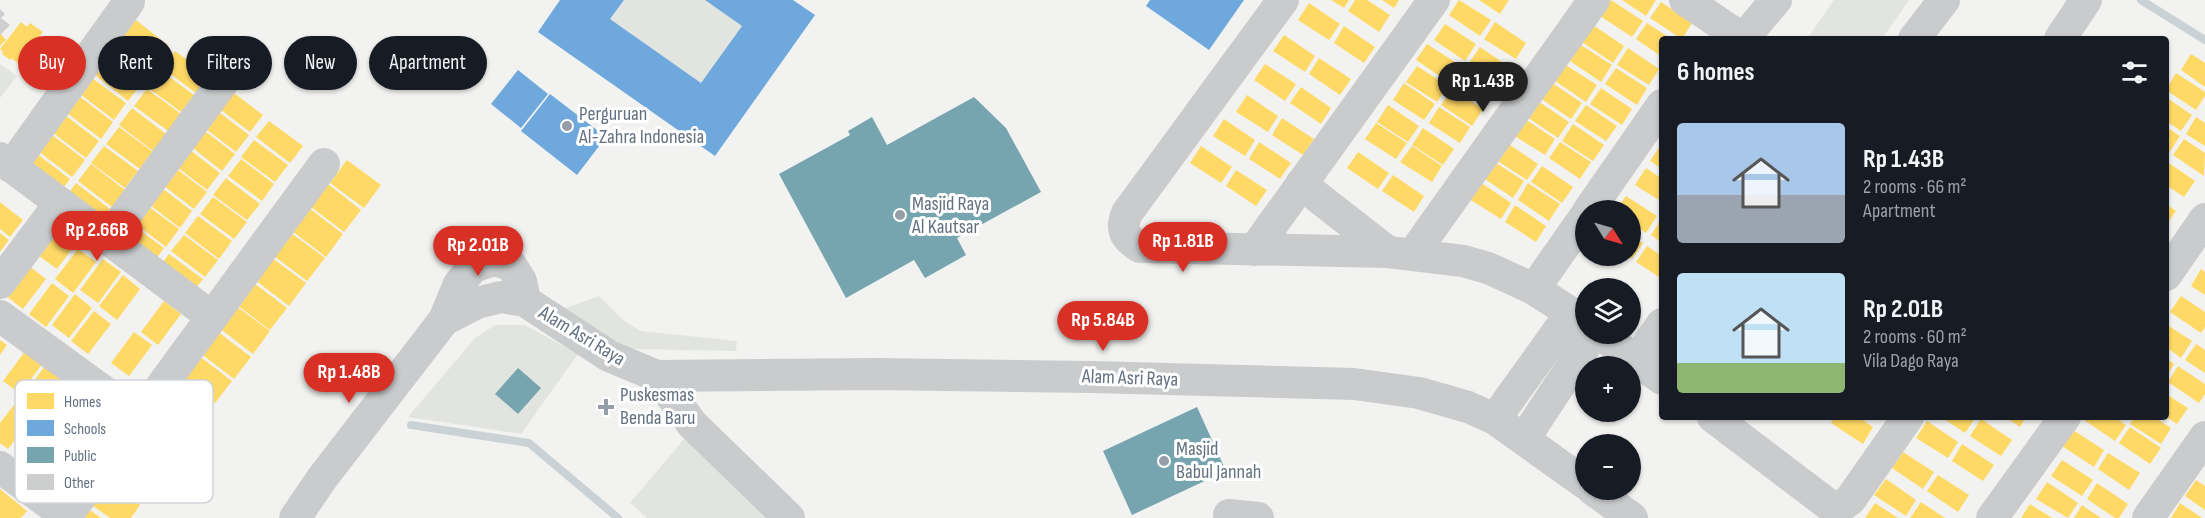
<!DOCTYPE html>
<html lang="en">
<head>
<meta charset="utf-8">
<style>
	body { margin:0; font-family:"Sofia Sans Condensed",sans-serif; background:#242831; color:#f1f3f6; height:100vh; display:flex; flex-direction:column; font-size:22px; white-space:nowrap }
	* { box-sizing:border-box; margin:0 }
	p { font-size:20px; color:#9ea1a6 }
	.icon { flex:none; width:33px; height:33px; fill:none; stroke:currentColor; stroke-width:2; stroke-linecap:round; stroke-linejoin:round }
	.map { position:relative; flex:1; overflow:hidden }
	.details { position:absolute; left:1659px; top:36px; width:510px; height:384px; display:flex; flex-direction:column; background:#171b24; border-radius:6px; box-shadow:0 2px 4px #0004 }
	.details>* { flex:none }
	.banner { position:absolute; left:18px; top:36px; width:570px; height:54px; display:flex; gap:12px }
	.needle { width:39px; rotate:127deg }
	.controls { position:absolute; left:1575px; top:200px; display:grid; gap:12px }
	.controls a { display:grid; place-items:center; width:66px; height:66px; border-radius:50%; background:#171b24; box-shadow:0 2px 4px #0004; font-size:30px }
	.price { position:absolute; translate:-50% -51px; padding:0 14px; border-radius:21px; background:#d93025; color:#fff; font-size:20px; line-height:39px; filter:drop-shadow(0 2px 3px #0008) }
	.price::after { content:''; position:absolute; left:50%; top:36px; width:18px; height:14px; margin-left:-9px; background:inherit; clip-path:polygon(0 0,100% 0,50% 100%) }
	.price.selected { background:#222; color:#fff }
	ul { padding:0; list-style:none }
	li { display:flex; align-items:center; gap:18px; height:150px; padding:0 18px }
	li span { display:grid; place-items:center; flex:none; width:168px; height:120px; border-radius:6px; color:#555 }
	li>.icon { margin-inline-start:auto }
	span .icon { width:72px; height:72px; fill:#fffc; stroke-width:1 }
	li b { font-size:26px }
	h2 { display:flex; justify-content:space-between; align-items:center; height:72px; padding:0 18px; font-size:26px }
	.tag { padding:0 21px; border-radius:27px; background:#171b24; box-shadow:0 2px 4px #0004; font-size:21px; line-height:54px }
	.tag.selected { background:#d93025; color:#fff }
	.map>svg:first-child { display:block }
</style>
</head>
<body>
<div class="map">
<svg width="2205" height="518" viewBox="0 0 2205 518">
	<rect width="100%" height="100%" fill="#f2f3f1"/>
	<g fill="#e2e5df">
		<path d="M624,0H705L742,26L701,83L610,19Z"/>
		<path d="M1834,0H1909L1882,39H1807Z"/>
		<path d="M0,64L17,76L0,98Z"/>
		<path d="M599,296L624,321L641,331L737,341L736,351L632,349L610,342L563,309Z"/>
		<path d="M495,325H525L578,354L521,434L408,417L475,338Z"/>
		<path d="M690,432L777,518H647L630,503Z"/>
	</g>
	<g fill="#ffd966">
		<path d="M1331,0H1349L1344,8Z"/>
		<path d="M1355,0H1367L1390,15L1379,32L1348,11Z"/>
		<path d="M1382,0H1399L1394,8Z"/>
		<path d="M1459,0L1491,20L1480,36L1449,15Z"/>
		<path d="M1479,0H1509L1500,14Z"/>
		<path d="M1611,0L1643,21L1632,37L1600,16Z"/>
		<path d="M1622,0H1656L1646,16Z"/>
		<path d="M1661,2L1692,23L1682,39L1650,18Z"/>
		<path d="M1309,3L1340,24L1329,40L1298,20Z"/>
		<path d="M136,20L169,46L157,62L123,37Z"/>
		<path d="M21,22L27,27L30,23L43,32L40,36L43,39L36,49L38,50L22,66L11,58L10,60L2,54L3,52L0,49Z"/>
		<path d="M1495,22L1526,43L1516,59L1484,39Z"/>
		<path d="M1647,23L1671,39H1662V57L1636,39Z"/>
		<path d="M1445,24L1476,44L1465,61L1434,40Z"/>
		<path d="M1593,25L1624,46L1613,63L1582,42Z"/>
		<path d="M1344,26L1375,47L1364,63L1334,43Z"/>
		<path d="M0,33L6,40L0,46Z"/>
		<path d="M1284,35L1315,56L1305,72L1273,51Z"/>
		<path d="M121,39L155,65L142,82L108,56Z"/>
		<path d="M1427,44L1458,64L1447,81L1416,60Z"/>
		<path d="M1581,45L1612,65L1601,82L1570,61Z"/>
		<path d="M1480,47L1511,68L1500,84L1469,63Z"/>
		<path d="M1628,48L1659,69L1649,85L1617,65Z"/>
		<path d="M175,51L209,76L196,93L162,68Z"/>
		<path d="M2191,54L2205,63V87L2181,70Z"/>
		<path d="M108,58L141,84L128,101L95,75Z"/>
		<path d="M1319,58L1351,79L1340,95L1309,74Z"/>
		<path d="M1265,64L1296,84L1285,101L1254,80Z"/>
		<path d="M1566,65L1597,85L1586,102L1555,81Z"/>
		<path d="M1417,66L1448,86L1437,102L1406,82Z"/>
		<path d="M1462,67L1493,88L1482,104L1451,84Z"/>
		<path d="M1616,68L1647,88L1637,105L1605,84Z"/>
		<path d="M160,70L194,95L181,112L147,87Z"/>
		<path d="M2176,73L2205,92V96L2196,110L2166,90Z"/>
		<path d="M92,78L126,103L114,120L80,94Z"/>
		<path d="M1551,82L1582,103L1571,119L1540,98Z"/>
		<path d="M1404,83L1435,104L1424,120L1393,100Z"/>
		<path d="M1301,87L1331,108L1321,124L1290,103Z"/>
		<path d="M1601,88L1632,109L1622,125L1590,104Z"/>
		<path d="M147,89L181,114L168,131L134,106Z"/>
		<path d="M1452,89L1483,109L1472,126L1441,105Z"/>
		<path d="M230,90L263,115L250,132L217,107Z"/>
		<path d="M1247,95L1278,116L1268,132L1236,112Z"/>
		<path d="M79,96L113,122L101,139L67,113Z"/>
		<path d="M2166,97L2192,115L2181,131L2166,121Z"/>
		<path d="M1538,101L1569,122L1558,138L1527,117Z"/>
		<path d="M1388,105L1419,126L1408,142L1377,122Z"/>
		<path d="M1586,105L1617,126L1606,141L1575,121Z"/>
		<path d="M1439,107L1470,127L1460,143L1429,123Z"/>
		<path d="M132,108L166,134L153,151L119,125Z"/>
		<path d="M215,109L249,135L236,152L202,126Z"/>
		<path d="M65,115L99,141L86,158L52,132Z"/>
		<path d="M2196,117L2205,123V146L2186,134Z"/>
		<path d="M1282,118L1314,139L1303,155L1272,135Z"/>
		<path d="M1224,119L1255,140L1245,156L1213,136Z"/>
		<path d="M1525,119L1555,139L1545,155L1513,135Z"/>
		<path d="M269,121L303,146L290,163L256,137Z"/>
		<path d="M1376,123L1407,143L1396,159L1365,139Z"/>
		<path d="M1573,124L1604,145L1593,161L1562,141Z"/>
		<path d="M119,127L153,152L140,169L106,144Z"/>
		<path d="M2166,127L2180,136L2169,153L2166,151Z"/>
		<path d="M201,128L235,154L222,171L189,145Z"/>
		<path d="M1423,128L1454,149L1443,165L1412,145Z"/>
		<path d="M51,134L85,160L72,177L38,151Z"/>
		<path d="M2184,139L2205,153L2204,176L2173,155Z"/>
		<path d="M254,140L288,165L275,182L241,157Z"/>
		<path d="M1259,142L1291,163L1280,179L1249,159Z"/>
		<path d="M1560,142L1591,162L1580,179L1549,158Z"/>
		<path d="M1507,143L1538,164L1527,180L1496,160Z"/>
		<path d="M1662,143V169L1650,161Z"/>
		<path d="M104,146L138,171L125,188L91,163Z"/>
		<path d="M1201,146L1232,167L1221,183L1190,163Z"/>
		<path d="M1412,146L1442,166L1432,182L1400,162Z"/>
		<path d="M186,147L220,173L207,190L173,164Z"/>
		<path d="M1358,152L1389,173L1378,189L1347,168Z"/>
		<path d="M36,153L70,179L57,196L23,170Z"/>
		<path d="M241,159L274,184L262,201L228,176Z"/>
		<path d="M347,160L381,185L364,208L330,183Z"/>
		<path d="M1493,161L1524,181L1513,198L1482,177Z"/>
		<path d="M2166,161L2195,181L2184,197L2166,185Z"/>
		<path d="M91,164L125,190L112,207L78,181Z"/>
		<path d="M173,166L207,192L194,209L160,183Z"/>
		<path d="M1542,166L1573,187L1562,203L1531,182Z"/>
		<path d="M1646,168L1662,179V202L1635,185Z"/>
		<path d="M1236,170L1267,190L1256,206L1226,186Z"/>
		<path d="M1393,175L1424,196L1414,212L1382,191Z"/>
		<path d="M226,178L260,204L247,220L213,195Z"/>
		<path d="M1480,182L1511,203L1501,219L1469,199Z"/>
		<path d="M76,183L110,209L97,226L63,201Z"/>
		<path d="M1528,183L1560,204L1549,221L1518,200Z"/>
		<path d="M328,184L361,210L344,232L311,207Z"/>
		<path d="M158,185L192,211L180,228L146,202Z"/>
		<path d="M1626,196L1657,216L1646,233L1630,222V210H1616Z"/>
		<path d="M213,197L247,222L234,239L200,214Z"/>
		<path d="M0,202L23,220L10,237L0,229Z"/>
		<path d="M145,204L179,229L166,247L132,221Z"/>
		<path d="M2166,204L2176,211L2166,225Z"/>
		<path d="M1515,205L1546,226L1536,242L1505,222Z"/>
		<path d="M309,208L343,234L326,257L292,231Z"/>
		<path d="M198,216L232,241L219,259L185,233Z"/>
		<path d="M1662,218V243L1651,235Z"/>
		<path d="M130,223L164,248L151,266L117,240Z"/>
		<path d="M62,225L80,238L57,269L39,256Z"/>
		<path d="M0,233L9,240L0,252Z"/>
		<path d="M291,233L325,258L307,281L274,256Z"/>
		<path d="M184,235L218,260L205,277L171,251Z"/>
		<path d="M1630,235L1643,243L1632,259L1625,255H1630Z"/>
		<path d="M1647,246L1662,256V279L1636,262Z"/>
		<path d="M78,249L96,262L73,293L55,279Z"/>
		<path d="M169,254L203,279L190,296L156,271Z"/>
		<path d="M272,258L306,283L289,306L255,280Z"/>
		<path d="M103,259L121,272L98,303L80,290Z"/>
		<path d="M29,266L46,279L23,309L6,296Z"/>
		<path d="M2201,269L2205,272V295L2191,286Z"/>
		<path d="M123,275L140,289L117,320L99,306Z"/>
		<path d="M52,283L69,296L46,327L29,314Z"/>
		<path d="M254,283L287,308L270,330L237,305Z"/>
		<path d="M75,294L92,308L69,338L52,325Z"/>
		<path d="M2181,296L2205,312V327L2201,333L2170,312Z"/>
		<path d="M164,301L181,314L158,345L141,332Z"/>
		<path d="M236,306L270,331L253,354L219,328Z"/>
		<path d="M94,311L111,324L88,354L71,341Z"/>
		<path d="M2166,324L2192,341L2181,358L2166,347Z"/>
		<path d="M217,331L251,357L234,379L200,353Z"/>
		<path d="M134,332L152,345L129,376L111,363Z"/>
		<path d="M0,340L7,345L0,355Z"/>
		<path d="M2196,344L2205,350V373L2185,360Z"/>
		<path d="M26,350L43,363L20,394L3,381Z"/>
		<path d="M198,355L232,381L215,403L181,378Z"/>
		<path d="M2166,358L2174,364L2166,377Z"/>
		<path d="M49,361L67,374L44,405L26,391Z"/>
		<path d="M2178,366L2205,384V394L2199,403L2168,382Z"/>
		<path d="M2166,394L2188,408L2177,424L2166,417Z"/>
		<path d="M14,405L31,418L8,449L0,443V423Z"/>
		<path d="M37,415L55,428L31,459L14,446Z"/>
		<path d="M1835,417H1858L1873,427L1863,444L1831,423Z"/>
		<path d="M1941,417H1976L1965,433Z"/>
		<path d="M2005,417H2026L2020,427Z"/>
		<path d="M2086,417H2114L2126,425L2115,441L2084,420Z"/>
		<path d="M2134,417H2154L2171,428L2161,444L2130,424Z"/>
		<path d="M1981,419L2012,440L2001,456L1970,436Z"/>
		<path d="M1927,421L1958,442L1948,458L1916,438Z"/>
		<path d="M2130,427L2161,448L2150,464L2119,443Z"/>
		<path d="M2073,430L2104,450L2094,467L2062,446Z"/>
		<path d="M1962,444L1994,465L1983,481L1952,461Z"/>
		<path d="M1903,452L1934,472L1923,489L1892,468Z"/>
		<path d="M2108,453L2140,473L2129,490L2098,469Z"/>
		<path d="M125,456L158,482L141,504L108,479Z"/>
		<path d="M2062,460L2093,480L2082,496L2051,476Z"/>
		<path d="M1938,475L1969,495L1958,512L1927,491Z"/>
		<path d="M1886,479L1916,500L1906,516L1874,495Z"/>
		<path d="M106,480L140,505L131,518H110L89,503Z"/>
		<path d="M2196,480L2205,486V510L2185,496Z"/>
		<path d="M2047,482L2078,503L2068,518L2036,499Z"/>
		<path d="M2097,483L2128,504L2119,518H2115L2087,499Z"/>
		<path d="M0,489L27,511L21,518H0Z"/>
		<path d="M1921,502L1945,518H1910Z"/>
		<path d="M1875,503L1898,518H1865Z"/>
		<path d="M2180,503L2202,518H2171Z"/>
		<path d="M2030,504L2052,518H2021Z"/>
		<path d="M2082,505L2101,518H2074Z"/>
		<path d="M86,507L101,518H78Z"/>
	</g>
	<g fill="#6fa8dc">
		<path d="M560,0H624L610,19L701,83L742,26L705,0H793L815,15L715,156L538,32Z"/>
		<path d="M1150,0H1244L1209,50L1146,6Z"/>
		<path d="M518,70L548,94L521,128L491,104Z"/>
		<path d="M550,94L606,137L577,175L521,131Z"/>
	</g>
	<g fill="#76a5af">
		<path d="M974,97L1006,128L1041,192L957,238L966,255L925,278L914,260L846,298L779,174L850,135L848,131L872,117L887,145Z"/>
		<path d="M518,368L541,388L518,414L495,394Z"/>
		<path d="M1197,407L1226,471L1132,515L1103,451Z"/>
	</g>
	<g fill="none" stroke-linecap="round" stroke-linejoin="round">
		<g stroke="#cbd2d6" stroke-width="8">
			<path d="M2141,0L2205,40"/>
			<path d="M411,425L529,443L618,518"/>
		</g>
	</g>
	<path fill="#cdcece" d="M0,9L5,14L1,18L10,25L0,35Z"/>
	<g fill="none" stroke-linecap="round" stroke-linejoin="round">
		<g stroke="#cacbcc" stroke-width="32">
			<path d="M1283,0L1127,213C1120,230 1125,238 1140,247L1388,252L1463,261L1488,268L1534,289L1586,323"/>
			<path d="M1685,0L1743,39L1776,0"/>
			<path d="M1914,39L1944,0"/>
			<path d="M2060,39L2086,0"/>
			<path d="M0,158L212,317"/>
			<path d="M11,167L129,2"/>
			<path d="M1301,184L1388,252"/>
			<path d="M1589,210L1662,105"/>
			<path d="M108,239L228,75"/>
			<path d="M1254,250L1434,0"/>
			<path d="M1413,254L1594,0"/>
			<path d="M2166,275L2205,219"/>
			<path d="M0,283L60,203"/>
			<path d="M1534,289L1586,215"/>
			<path d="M0,316L139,417"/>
			<path d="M444,320L477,303L501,297L525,301L609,356L657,376L875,374L1092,377L1354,384L1419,393L1468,407L1495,419L1586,484"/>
			<path d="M1599,333L1662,379"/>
			<path d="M1637,360L1662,324"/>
			<path d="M657,376L692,424L789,518"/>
			<path d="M1713,417L1829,505L1840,507L1850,500L1908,417"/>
			<path d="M1495,419L1571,313"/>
			<path d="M1524,439L1594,333"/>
			<path d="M0,467L66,516"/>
			<path d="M1592,489L1632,518"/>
			<path d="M1229,515L1258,518"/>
			<path d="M65,518L324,164"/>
			<path d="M295,518L323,477L444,320L459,284L473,267L494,260L511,265L521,281L525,301"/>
			<path d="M1992,518L2065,417"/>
			<path d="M2148,518L2205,437"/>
		</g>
	</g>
	<g fill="#959ea8" stroke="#fff" stroke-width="2">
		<circle cx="567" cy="126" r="6"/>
		<circle cx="900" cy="215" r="6"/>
		<path d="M603 398h6v6h6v6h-6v6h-6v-6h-6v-6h6z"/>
		<circle cx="1164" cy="461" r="6"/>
	</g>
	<g text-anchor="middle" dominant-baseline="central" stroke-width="6" stroke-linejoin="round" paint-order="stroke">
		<g font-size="20" fill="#637180" stroke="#fff" text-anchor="start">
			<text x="579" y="114">Perguruan<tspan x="579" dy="23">Al-Zahra Indonesia</tspan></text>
			<text x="912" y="204">Masjid Raya<tspan x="912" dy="23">Al Kautsar</tspan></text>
			<text x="620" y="395">Puskesmas<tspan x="620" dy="23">Benda Baru</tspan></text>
			<text x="1176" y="449">Masjid<tspan x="1176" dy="23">Babul Jannah</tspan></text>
		</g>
		<g font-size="20" fill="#637180" stroke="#fff">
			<text transform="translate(582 336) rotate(31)">Alam Asri Raya</text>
			<text transform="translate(1130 378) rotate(2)">Alam Asri Raya</text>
		</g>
	</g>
	<rect x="15" y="380" width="198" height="123" rx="9" fill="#fff" stroke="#d0d4d9" stroke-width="1.5"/>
	<rect x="27" y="393" width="27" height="16" fill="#ffd966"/>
	<rect x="27" y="420" width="27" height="16" fill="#6fa8dc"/>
	<rect x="27" y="447" width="27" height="16" fill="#76a5af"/>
	<rect x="27" y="474" width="27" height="16" fill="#cdcece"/>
	<g font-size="16" fill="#637180">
		<text x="64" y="407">Homes</text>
		<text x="64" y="434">Schools</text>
		<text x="64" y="461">Public</text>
		<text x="64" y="488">Other</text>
	</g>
</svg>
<div class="controls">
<a><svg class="needle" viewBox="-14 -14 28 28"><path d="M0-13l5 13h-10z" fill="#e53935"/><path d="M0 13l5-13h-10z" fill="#9ea1a6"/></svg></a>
<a><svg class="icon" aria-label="layers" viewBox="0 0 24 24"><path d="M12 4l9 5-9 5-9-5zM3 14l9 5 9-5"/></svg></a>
<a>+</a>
<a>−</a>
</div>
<b class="price selected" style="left:1483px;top:113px">Rp 1.43B</b>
<b class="price" style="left:97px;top:262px">Rp 2.66B</b>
<b class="price" style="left:1183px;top:273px">Rp 1.81B</b>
<b class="price" style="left:478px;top:277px">Rp 2.01B</b>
<b class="price" style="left:1103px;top:352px">Rp 5.84B</b>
<b class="price" style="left:349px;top:404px">Rp 1.48B</b>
<div class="banner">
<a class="tag selected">Buy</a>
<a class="tag">Rent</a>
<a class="tag">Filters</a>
<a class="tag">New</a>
<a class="tag">Apartment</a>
</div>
<section class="details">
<h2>6 homes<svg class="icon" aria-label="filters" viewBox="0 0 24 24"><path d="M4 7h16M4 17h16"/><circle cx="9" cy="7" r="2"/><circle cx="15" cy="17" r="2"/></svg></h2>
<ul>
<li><span style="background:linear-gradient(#a9c7e8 60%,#9aa5b1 0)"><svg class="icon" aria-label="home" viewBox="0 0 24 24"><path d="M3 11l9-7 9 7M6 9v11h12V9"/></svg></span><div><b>Rp 1.43B</b><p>2 rooms · 66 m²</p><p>Apartment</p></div></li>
<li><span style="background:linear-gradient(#bfe0f5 75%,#8fb573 0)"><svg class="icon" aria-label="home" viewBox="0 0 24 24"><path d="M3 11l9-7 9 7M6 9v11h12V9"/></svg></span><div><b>Rp 2.01B</b><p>2 rooms · 60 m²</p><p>Vila Dago Raya</p></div></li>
</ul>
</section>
</div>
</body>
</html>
